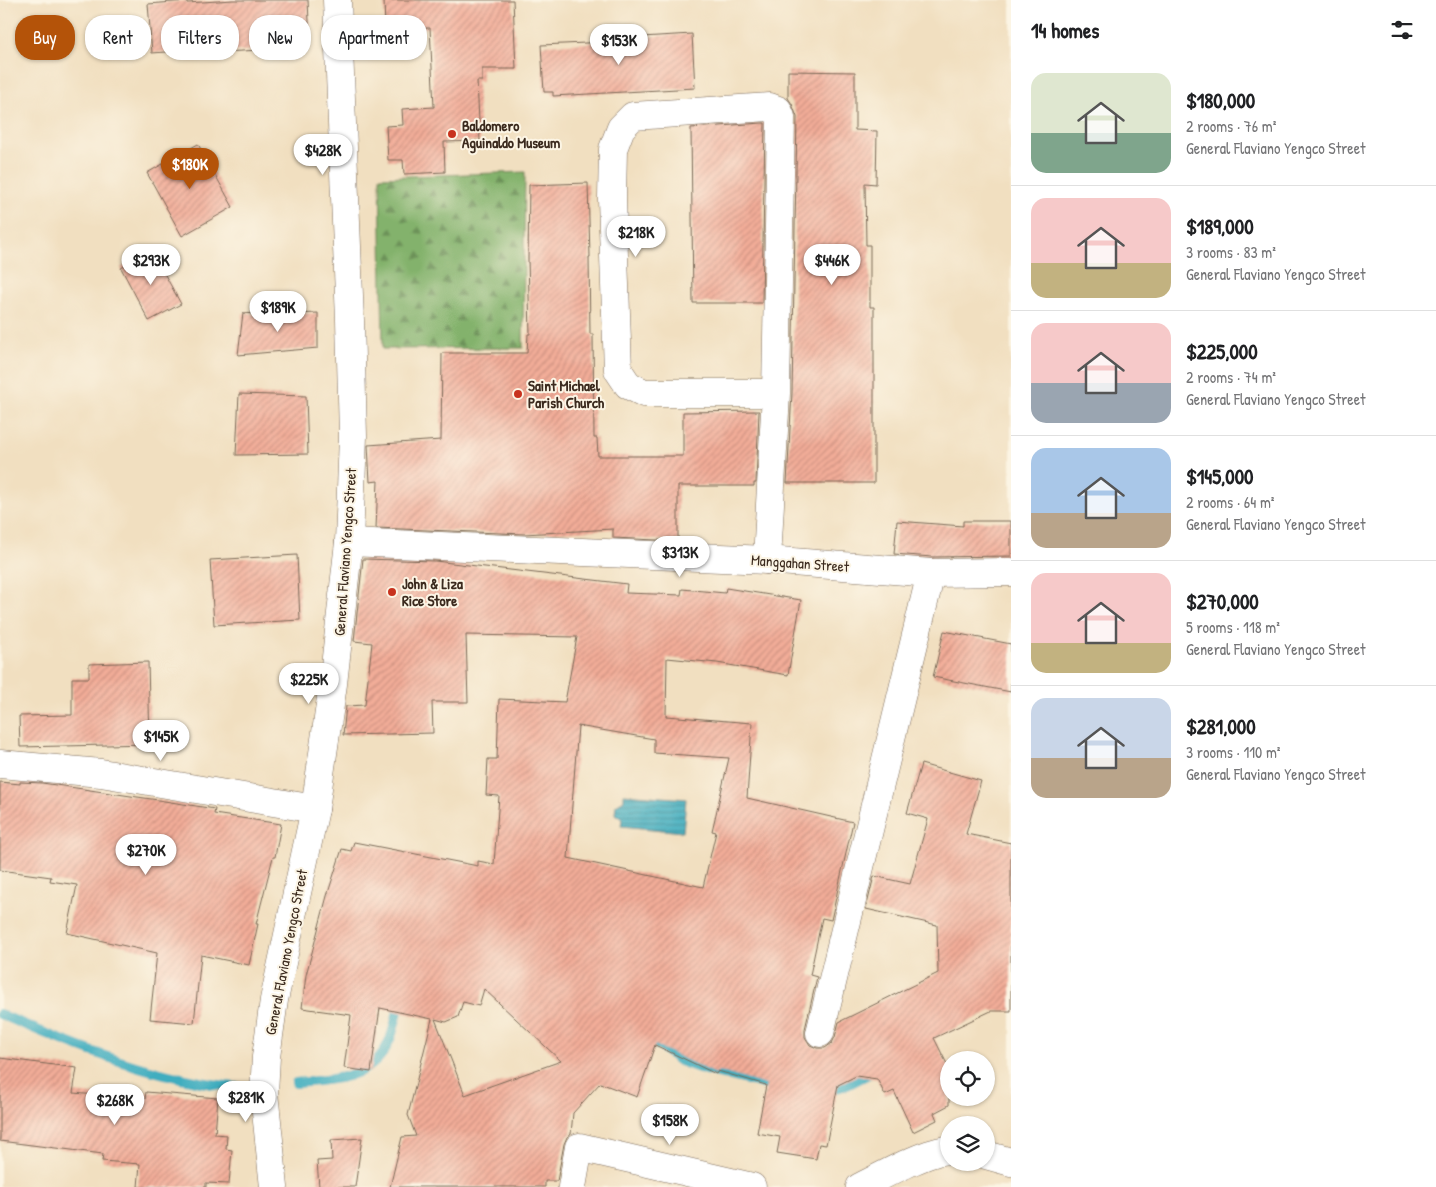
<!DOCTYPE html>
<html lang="en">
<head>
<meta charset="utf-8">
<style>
	body { margin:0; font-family:"Patrick Hand",sans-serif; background:#f6f6f6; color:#202124; height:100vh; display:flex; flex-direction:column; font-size:19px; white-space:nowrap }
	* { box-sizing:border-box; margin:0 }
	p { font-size:16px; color:#757577 }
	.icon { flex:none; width:28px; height:28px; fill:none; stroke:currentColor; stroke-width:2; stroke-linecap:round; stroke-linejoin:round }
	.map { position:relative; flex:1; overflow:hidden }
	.panel { display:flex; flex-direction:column; background:#fff; width:425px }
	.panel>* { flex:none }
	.hud { position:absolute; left:15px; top:15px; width:475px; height:45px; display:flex; gap:10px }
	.tools { position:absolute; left:940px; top:1051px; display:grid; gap:10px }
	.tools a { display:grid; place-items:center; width:55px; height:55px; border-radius:50%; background:#fff; box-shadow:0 1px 4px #0004; font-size:25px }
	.price { position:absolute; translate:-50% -42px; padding:0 11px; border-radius:18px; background:#fff; color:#222; font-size:16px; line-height:32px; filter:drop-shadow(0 1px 2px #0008) }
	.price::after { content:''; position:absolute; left:50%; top:30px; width:15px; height:11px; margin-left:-8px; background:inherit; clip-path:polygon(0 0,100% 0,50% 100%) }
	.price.selected { background:#b45309; color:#fff }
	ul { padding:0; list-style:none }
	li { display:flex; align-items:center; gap:15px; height:125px; padding:0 20px }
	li+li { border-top:1px solid #e0e0e0 }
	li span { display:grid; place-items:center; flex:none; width:140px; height:100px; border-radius:15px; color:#555 }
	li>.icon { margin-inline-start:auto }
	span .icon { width:60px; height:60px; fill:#fffc; stroke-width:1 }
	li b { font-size:21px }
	h2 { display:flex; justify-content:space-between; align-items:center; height:60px; padding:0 20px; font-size:21px }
	.pill { padding:0 18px; border-radius:20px; background:#fff; box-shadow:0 1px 4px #0004; font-size:18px; line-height:45px }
	.pill.selected { background:#b45309; color:#fff }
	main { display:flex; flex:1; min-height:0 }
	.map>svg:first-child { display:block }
</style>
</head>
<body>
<main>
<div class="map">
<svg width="1011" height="1187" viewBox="0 0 1011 1187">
	<defs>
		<pattern id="forest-firs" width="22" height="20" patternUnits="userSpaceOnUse" patternTransform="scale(1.25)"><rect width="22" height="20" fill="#83b26c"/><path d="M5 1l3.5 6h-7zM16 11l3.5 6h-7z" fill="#6c9158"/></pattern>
		<pattern id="water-rules" width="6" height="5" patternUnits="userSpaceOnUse" patternTransform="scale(1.25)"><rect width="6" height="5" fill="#40adbf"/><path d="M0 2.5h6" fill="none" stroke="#378d9b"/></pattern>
		<pattern id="building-hatch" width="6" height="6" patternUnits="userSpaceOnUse" patternTransform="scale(1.25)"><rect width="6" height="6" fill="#f3ad99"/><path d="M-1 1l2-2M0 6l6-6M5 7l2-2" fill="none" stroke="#c68d7c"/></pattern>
	</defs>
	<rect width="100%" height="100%" fill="#fcf5e5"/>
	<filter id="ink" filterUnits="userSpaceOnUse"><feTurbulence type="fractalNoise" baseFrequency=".02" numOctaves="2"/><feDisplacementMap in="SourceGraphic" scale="10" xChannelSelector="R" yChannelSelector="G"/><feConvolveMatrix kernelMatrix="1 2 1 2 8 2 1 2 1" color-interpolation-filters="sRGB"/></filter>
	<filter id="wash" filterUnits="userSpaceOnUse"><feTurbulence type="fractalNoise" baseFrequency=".0096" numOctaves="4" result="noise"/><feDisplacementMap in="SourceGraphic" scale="20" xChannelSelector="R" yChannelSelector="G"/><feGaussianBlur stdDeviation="1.12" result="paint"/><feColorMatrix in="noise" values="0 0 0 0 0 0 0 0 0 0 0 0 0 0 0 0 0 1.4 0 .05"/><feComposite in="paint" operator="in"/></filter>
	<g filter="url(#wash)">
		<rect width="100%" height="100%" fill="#f1dfc0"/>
		<path fill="url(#forest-firs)" stroke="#5f6e45" d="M525,172L523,348L383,349L380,177Z"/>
		<path fill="url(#water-rules)" stroke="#3e6c6e" d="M624,794L686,799L683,832L621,826L622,819L615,814L616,805L624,800Z"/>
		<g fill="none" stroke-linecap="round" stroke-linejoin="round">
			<g stroke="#40adbf" stroke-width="10">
				<path d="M0,1014C77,1048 159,1080 243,1088"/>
				<path d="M653,1041L680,1061L702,1069L771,1086"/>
				<path d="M296,1083C324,1080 364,1080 382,1054C393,1039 396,1017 401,999"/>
				<path d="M825,1091L847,1085L874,1071"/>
			</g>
		</g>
		<g id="blocks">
			<g fill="url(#building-hatch)" fill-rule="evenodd">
				<path d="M233,0H308L310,43L261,45V50L223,52L222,48L152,53L148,4L187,1V3Z"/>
				<path d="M384,0H513L516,69H482V81H477L480,141L444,142L445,172L404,174L403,160H388L386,126L403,125L402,109L434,107L430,28L385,29Z"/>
				<path d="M692,34L695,88L553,96V92H544L541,45L608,42V39Z"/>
				<path d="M788,71L855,72V130L877,131L876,184L865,183L866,245H870V307H874V483H787L792,393L797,117L792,104L788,98Z"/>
				<path d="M762,123H765L762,303H693L691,128Z"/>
				<path d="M198,144L233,207L182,236L147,173Z"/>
				<path d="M588,183L590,257H589L590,334H593L594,438H597L598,456H683V412L759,411L756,483H754V486H678V541L613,538V529L524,534L376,528L378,481L370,482L368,445L441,440L442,353H527L528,334H530L528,259L529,185Z"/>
				<path d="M152,251L181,304L149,321L121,268Z"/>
				<path d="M243,313L269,315L318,313V348L238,355Z"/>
				<path d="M239,394L306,396L308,454L236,455Z"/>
				<path d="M897,521L963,526V521H1011V556L932,557L894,554Z"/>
				<path d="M297,555L300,620L214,625L210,560Z"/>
				<path d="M363,559L435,561L627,584L626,593L681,595L682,589L725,593L726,588L801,600L788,675L717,663L667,658L666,716L752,723L747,798L853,822L831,920L822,918L810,975L817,977L805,1029V1037L810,1045L817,1048H825L832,1043L835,1037L839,1022L938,973L937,925L866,909L874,876L910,884L928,819L907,813L921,764L981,781L966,834L1011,843V1011H991L934,1038L949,1068V1105L934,1113L937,1120L913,1132L894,1091L885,1095L877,1079L856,1076L838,1085L826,1145L819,1144L816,1159L777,1153L780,1137L757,1133L766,1085L718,1071L716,1074L655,1045L637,1097L600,1083L573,1113L571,1134L567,1137L564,1144L557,1181H545V1187H390L402,1137L416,1136L408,1115L432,1019L380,1008L371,1072L344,1068L351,1015L302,1008L306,975L327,896L342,849L351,851L354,842L478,866V861L494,864L499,796L486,795L488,759H497L499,699L565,702L577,637L466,635L468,702H432L433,733L343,735L346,706L365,705L372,643L354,641ZM578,726L654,739V753L729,758L712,831L716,832L703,887L568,858ZM484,989L561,1061L465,1095L435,1019L446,1022L458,1017L463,1002L479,1006Z"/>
				<path d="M944,631L1011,644V692L933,677Z"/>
				<path d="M148,662L150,744L20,747L19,716L72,715V678H89V664Z"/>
				<path d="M0,782L20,784V782L42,783L158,800L215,809L214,814L281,824L275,857H273L256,924H258L249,965L201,955L194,1023L150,1019L157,953L67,933L77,885L50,881L51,877L0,870Z"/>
				<path d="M0,1058L77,1068L73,1093L145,1099L146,1092L218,1098L215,1134L227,1135L226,1149L232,1150L229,1184L206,1183V1187H138L140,1164L102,1161L103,1154L0,1141Z"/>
				<path d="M362,1138L355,1187H319L317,1161L332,1160L331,1140Z"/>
			</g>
		</g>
	</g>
	<g filter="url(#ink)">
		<use href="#blocks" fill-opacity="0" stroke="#7b6957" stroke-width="1"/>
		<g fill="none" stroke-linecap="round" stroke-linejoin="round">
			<defs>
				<g id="minor">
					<path d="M767,560L776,393L781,117L778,110L770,107L633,116L621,128L613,149L612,199L618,370L628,385L644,393H776"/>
					<path d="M0,764L101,773L315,809"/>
					<path d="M820,1033L931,573"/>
					<path d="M986,1155L1011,1162"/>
					<path d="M572,1187L579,1147L752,1187"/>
					<path d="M860,1187C882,1176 926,1151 949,1150"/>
				</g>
				<path id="tertiary" d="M349,542L767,560L931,573L1011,572"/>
				<path id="secondary" d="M274,1187L264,1093L266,1057L274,1000L315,809L333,684L349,542L353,436L350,320L337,0"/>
			</defs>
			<use href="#minor" stroke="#7b6957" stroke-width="29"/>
			<use href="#tertiary" stroke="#7b6957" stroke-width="29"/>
			<use href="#secondary" stroke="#7b6957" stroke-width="29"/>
			<use href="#minor" stroke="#fff" stroke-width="28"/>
			<use href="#tertiary" stroke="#fff" stroke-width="28"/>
			<use href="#secondary" stroke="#fff" stroke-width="28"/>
		</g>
	</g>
	<g fill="#c8321e" stroke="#fcf5e5" stroke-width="2">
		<circle cx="452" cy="134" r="5"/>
		<circle cx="518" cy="394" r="5"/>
		<circle cx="392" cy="592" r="5"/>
	</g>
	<g text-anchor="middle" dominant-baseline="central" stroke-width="4" stroke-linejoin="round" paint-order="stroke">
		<g font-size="15" font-weight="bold" fill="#3b2a1e" stroke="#fcf5e5" text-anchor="start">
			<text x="462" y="125">Baldomero<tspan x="462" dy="17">Aguinaldo Museum</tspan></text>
			<text x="528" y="385">Saint Michael<tspan x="528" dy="17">Parish Church</tspan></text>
			<text x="402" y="583">John &amp; Liza<tspan x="402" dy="17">Rice Store</tspan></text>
		</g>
		<g font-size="15" fill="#3b2a1e" stroke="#fcf5e5">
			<text transform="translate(345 552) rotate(-86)">General Flaviano Yengco Street</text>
			<text transform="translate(800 563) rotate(4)">Manggahan Street</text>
			<text transform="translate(286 952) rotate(-79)">General Flaviano Yengco Street</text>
		</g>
	</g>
</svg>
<div class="tools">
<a><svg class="icon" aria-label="locate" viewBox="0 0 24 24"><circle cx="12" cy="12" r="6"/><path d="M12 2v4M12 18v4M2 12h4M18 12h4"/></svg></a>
<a><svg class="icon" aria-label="layers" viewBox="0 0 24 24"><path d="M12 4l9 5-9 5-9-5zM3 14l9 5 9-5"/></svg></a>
</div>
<b class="price" style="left:619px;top:66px">$153K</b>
<b class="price" style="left:323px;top:176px">$428K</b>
<b class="price selected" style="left:190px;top:190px">$180K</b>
<b class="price" style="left:636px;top:258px">$218K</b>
<b class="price" style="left:151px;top:286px">$293K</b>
<b class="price" style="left:832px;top:286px">$446K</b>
<b class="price" style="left:278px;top:333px">$189K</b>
<b class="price" style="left:680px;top:578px">$313K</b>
<b class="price" style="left:309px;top:705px">$225K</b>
<b class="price" style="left:161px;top:762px">$145K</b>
<b class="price" style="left:146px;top:876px">$270K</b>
<b class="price" style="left:246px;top:1123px">$281K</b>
<b class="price" style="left:115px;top:1126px">$268K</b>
<b class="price" style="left:670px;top:1146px">$158K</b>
<div class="hud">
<a class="pill selected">Buy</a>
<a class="pill">Rent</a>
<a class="pill">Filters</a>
<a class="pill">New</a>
<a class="pill">Apartment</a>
</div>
</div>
<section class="panel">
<h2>14 homes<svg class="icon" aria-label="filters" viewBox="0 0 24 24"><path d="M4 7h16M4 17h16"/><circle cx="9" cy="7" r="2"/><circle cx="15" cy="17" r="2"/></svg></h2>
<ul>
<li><span style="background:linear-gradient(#dfe7d0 60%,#7fa58c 0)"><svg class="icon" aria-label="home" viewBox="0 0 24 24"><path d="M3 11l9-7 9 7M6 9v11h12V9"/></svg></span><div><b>$180,000</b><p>2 rooms · 76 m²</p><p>General Flaviano Yengco Street</p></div></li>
<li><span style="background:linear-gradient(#f6c9c9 65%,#c2b280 0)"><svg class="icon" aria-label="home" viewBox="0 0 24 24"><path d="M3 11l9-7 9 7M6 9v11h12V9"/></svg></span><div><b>$189,000</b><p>3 rooms · 83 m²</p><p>General Flaviano Yengco Street</p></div></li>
<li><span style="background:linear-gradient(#f6c9c9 60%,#9aa5b1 0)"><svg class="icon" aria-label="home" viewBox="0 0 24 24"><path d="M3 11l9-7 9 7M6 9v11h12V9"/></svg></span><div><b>$225,000</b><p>2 rooms · 74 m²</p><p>General Flaviano Yengco Street</p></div></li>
<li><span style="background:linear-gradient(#a9c7e8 65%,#b9a48a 0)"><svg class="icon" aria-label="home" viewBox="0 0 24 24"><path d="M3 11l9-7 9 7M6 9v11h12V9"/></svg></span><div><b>$145,000</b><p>2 rooms · 64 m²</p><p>General Flaviano Yengco Street</p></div></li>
<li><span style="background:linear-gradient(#f6c9c9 70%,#c2b280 0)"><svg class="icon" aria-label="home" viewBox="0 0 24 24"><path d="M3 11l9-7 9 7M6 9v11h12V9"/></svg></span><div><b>$270,000</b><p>5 rooms · 118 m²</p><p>General Flaviano Yengco Street</p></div></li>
<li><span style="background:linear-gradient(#c9d6e8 60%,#b9a48a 0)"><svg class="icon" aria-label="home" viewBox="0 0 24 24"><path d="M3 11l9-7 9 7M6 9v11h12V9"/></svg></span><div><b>$281,000</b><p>3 rooms · 110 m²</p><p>General Flaviano Yengco Street</p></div></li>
</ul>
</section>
</main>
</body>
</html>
